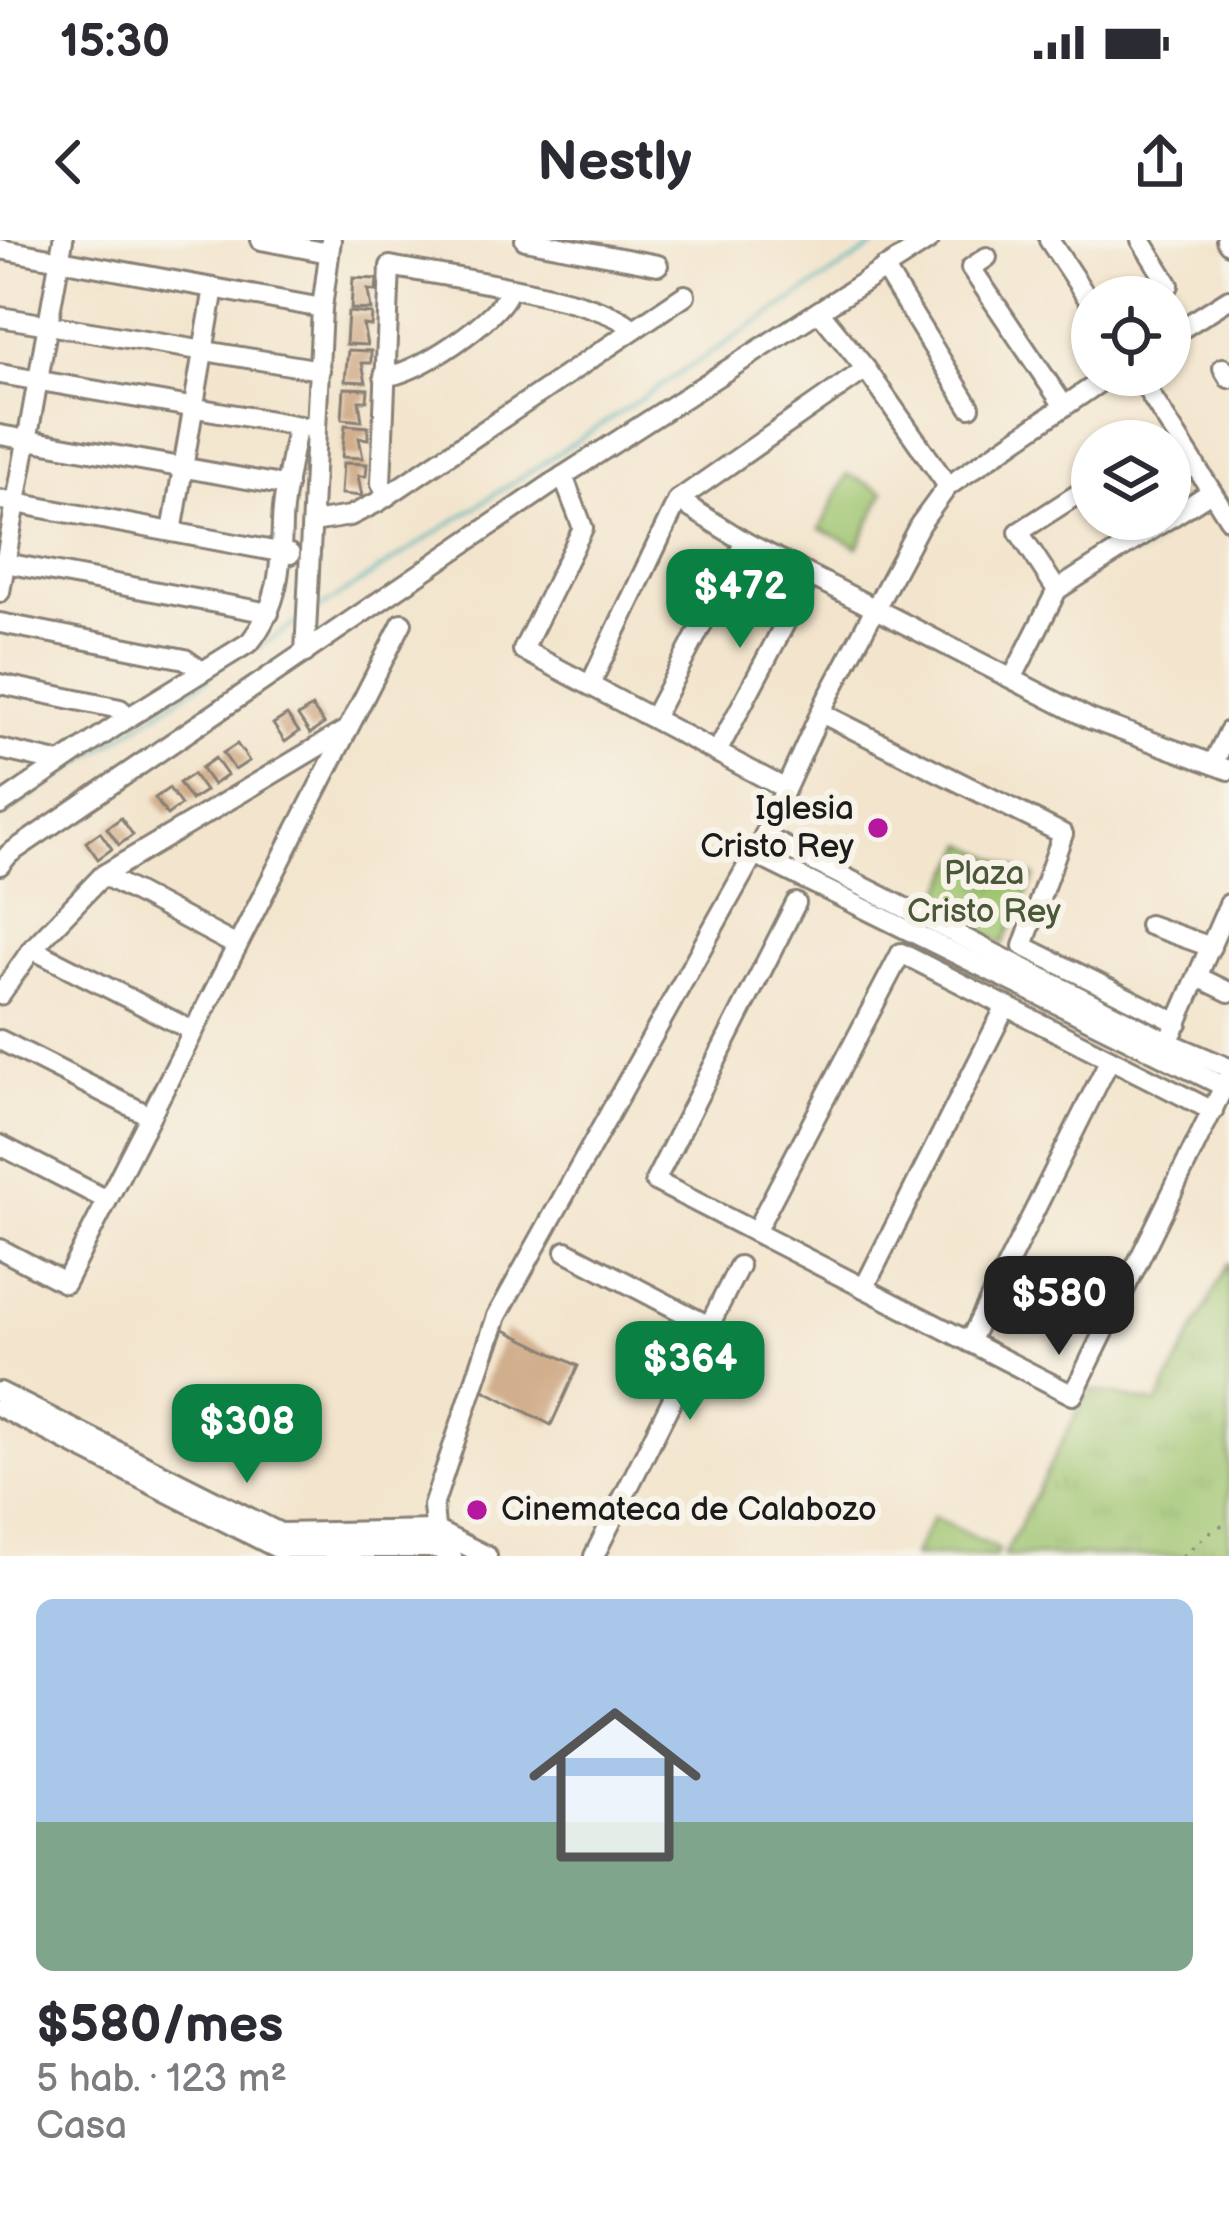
<!DOCTYPE html>
<html lang="es">
<head>
<meta charset="utf-8">
<style>
	body { margin:0; font-family:"Balsamiq Sans",sans-serif; background:#f7f7f7; color:#2b2b33; height:100vh; display:flex; flex-direction:column; font-size:45px; white-space:nowrap }
	* { box-sizing:border-box; margin:0 }
	p { font-size:39px; color:#7c7c81 }
	.icon { flex:none; width:66px; height:66px; fill:none; stroke:currentColor; stroke-width:2; stroke-linecap:round; stroke-linejoin:round }
	.map { position:relative; height:1316px; overflow:hidden }
	.side { display:flex; flex-direction:column; background:#fff; flex:1 }
	.side>* { flex:none }
	.fabs { position:absolute; left:1071px; top:36px; display:grid; gap:24px }
	.fabs a { display:grid; place-items:center; width:120px; height:120px; border-radius:50%; background:#fff; box-shadow:0 3px 9px #0004; font-size:60px }
	.price { position:absolute; translate:-50% -102px; padding:0 27px; border-radius:24px; background:#0b8043; color:#fff; font-size:39px; line-height:78px; filter:drop-shadow(0 3px 6px #0008) }
	.price::after { content:''; position:absolute; left:50%; top:72px; width:36px; height:27px; margin-left:-18px; background:inherit; clip-path:polygon(0 0,100% 0,50% 100%) }
	.price.current { background:#222; color:#fff }
	ul { padding:0; list-style:none }
	li { display:grid; align-content:center; gap:24px; height:636px; padding:0 36px }
	li+li { border-top:3px solid #e1e1e2 }
	li span { display:grid; place-items:center; height:372px; border-radius:18px; color:#555 }
	li>.icon { margin-inline-start:auto }
	span .icon { width:216px; height:216px; fill:#fffc; stroke-width:1 }
	li b { font-size:51px }
	.status { display:flex; justify-content:space-between; align-items:center; height:84px; padding:0 60px; background:#fff; direction:ltr }
	.status svg { height:33px; fill:currentColor }
	header { display:flex; justify-content:space-between; align-items:center; height:156px; padding:0 36px; background:#fff; font-size:54px; font-weight:800 }
	.map>svg:first-child { display:block }
</style>
</head>
<body>
<div class="status"><b>15:30</b><svg viewBox="0 0 49 12"><path d="M0 12V9h3v3zM5 12V6h3v6zM10 12V3h3v9zM15 12V0h3v12zM26 1h20v11H26zM47 4h2v5h-2z"/></svg></div>
<header><svg class="icon" aria-label="back" viewBox="0 0 24 24"><path d="M15 5l-7 7 7 7"/></svg>Nestly<svg class="icon" aria-label="share" viewBox="0 0 24 24"><path d="M12 15V3M7 8l5-5 5 5M5 13v7h14v-7"/></svg></header>
<div class="map">
<svg width="1229" height="1316" viewBox="0 0 1229 1316">
	<defs>
		<pattern id="grass-tufts" width="24" height="20" patternUnits="userSpaceOnUse" patternTransform="scale(3)"><rect width="24" height="20" fill="#9fc570"/><path d="M3 7l-1-3M5 7V3M7 7l1-3M15 17l-1-3M17 17v-4M19 17l1-3" fill="none" stroke="#88a960"/></pattern>
	</defs>
	<rect width="100%" height="100%" fill="#f7f3e8"/>
	<filter id="ink" filterUnits="userSpaceOnUse"><feTurbulence type="fractalNoise" baseFrequency=".00833" numOctaves="2"/><feDisplacementMap in="SourceGraphic" scale="24" xChannelSelector="R" yChannelSelector="G"/><feConvolveMatrix kernelMatrix="1 2 1 2 8 2 1 2 1" color-interpolation-filters="sRGB"/></filter>
	<filter id="wash" filterUnits="userSpaceOnUse"><feTurbulence type="fractalNoise" baseFrequency=".004" numOctaves="4" result="noise"/><feDisplacementMap in="SourceGraphic" scale="48" xChannelSelector="R" yChannelSelector="G"/><feGaussianBlur stdDeviation="2.7" result="paint"/><feColorMatrix in="noise" values="0 0 0 0 0 0 0 0 0 0 0 0 0 0 0 0 0 1.4 0 .05"/><feComposite in="paint" operator="in"/></filter>
	<g filter="url(#wash)">
		<rect width="100%" height="100%" fill="#f3e5cd"/>
		<g fill="url(#grass-tufts)" stroke="#5e7046" stroke-width="3">
			<path d="M966,604L1035,637L1003,704L933,669Z"/>
			<path d="M1229,1022V1316H1004L1089,1149L1157,1164Z"/>
		</g>
		<g fill="#9fc570" stroke="#5e7046" stroke-width="3">
			<path d="M847,234L884,252L858,307L820,289Z"/>
			<path d="M933,1277L999,1310L996,1316H913Z"/>
		</g>
		<g fill="none" stroke-linecap="round" stroke-linejoin="round">
			<g stroke="#3eafb8" stroke-width="3">
				<path d="M313,373L884,0"/>
				<path d="M257,408L300,381"/>
				<path d="M0,577L209,438"/>
			</g>
		</g>
		<g id="blocks">
			<g fill="#d1ae8c">
				<path d="M353,38L377,39L376,51L368,50L371,70L351,69Z"/>
				<path d="M348,72L372,74L371,86L363,85L367,105L346,104Z"/>
				<path d="M348,110L371,111V123H362L366,142L345,141Z"/>
				<path d="M344,148L368,149L367,161H359L362,181L342,179Z"/>
				<path d="M345,185L368,187V199L359,198L363,218L342,217Z"/>
				<path d="M343,223L367,224L366,236H358L362,256L341,254Z"/>
				<path d="M312,467L324,484L310,494L298,476Z"/>
				<path d="M287,475L299,492L285,502L273,484Z"/>
				<path d="M237,504L249,521L235,530L223,513Z"/>
				<path d="M215,518L227,535L213,545L201,528Z"/>
				<path d="M193,534L205,551L191,560L179,543Z"/>
				<path d="M169,548L181,565L167,575L155,558Z"/>
				<path d="M121,578L133,595L119,605L107,588Z"/>
				<path d="M100,592L112,609L98,619L86,602Z"/>
				<path d="M505,1090L578,1126L551,1185L482,1149Z"/>
			</g>
		</g>
	</g>
	<g filter="url(#ink)">
		<use href="#blocks" fill-opacity="0" stroke="#888074" stroke-width="3"/>
		<g fill="none" stroke-linecap="round" stroke-linejoin="round">
			<defs>
				<g id="minor">
					<path d="M261,0L329,13"/>
					<path d="M525,0L658,25"/>
					<path d="M1049,0L1092,65"/>
					<path d="M1141,0L1169,45"/>
					<path d="M1226,0L1229,4"/>
					<path d="M0,9L322,68"/>
					<path d="M987,17L971,28L1064,166"/>
					<path d="M884,28L970,167"/>
					<path d="M819,71L866,129L948,246"/>
					<path d="M0,77L320,130"/>
					<path d="M1170,96L1229,59"/>
					<path d="M1223,128L1229,138"/>
					<path d="M866,129L678,260L745,302L1090,479L1229,530"/>
					<path d="M0,134L306,187"/>
					<path d="M1138,135L1229,279"/>
					<path d="M384,136C412,138 502,77 509,50"/>
					<path d="M0,195L287,246"/>
					<path d="M563,236L583,288L523,410L784,548"/>
					<path d="M387,256L381,243L390,26C439,36 604,57 633,89"/>
					<path d="M0,260L290,314"/>
					<path d="M1170,278L1211,252"/>
					<path d="M313,282L350,276L378,262L685,55"/>
					<path d="M172,292L214,48"/>
					<path d="M0,322L269,373"/>
					<path d="M1057,350L1019,292L1092,245"/>
					<path d="M0,352L63,0"/>
					<path d="M0,383L185,419L202,431"/>
					<path d="M305,413L322,68L331,0"/>
					<path d="M1013,437L1057,350L1168,279"/>
					<path d="M0,444L120,469L129,477"/>
					<path d="M590,445L678,260"/>
					<path d="M821,473L1063,594L1023,706L1178,783"/>
					<path d="M653,478L745,302"/>
					<path d="M0,509L61,523"/>
					<path d="M717,512L810,336"/>
					<path d="M1213,524L1229,491"/>
					<path d="M0,565L129,477L250,402C279,365 281,328 282,283C283,251 292,218 297,187"/>
					<path d="M764,596L1168,802L1229,828"/>
					<path d="M754,614L1229,849"/>
					<path d="M0,625L9,614L563,236L929,0"/>
					<path d="M103,635L237,706"/>
					<path d="M796,663L655,941L1073,1155L1229,836"/>
					<path d="M1149,685L1211,707"/>
					<path d="M32,709L193,791"/>
					<path d="M1198,737L1229,752"/>
					<path d="M0,755L32,709L103,635L346,490"/>
					<path d="M1173,792L1229,664"/>
					<path d="M0,800L150,876"/>
					<path d="M0,905L107,960"/>
					<path d="M755,992L901,713L1213,871"/>
					<path d="M0,1009L65,1043L402,383"/>
					<path d="M566,1011L709,1086"/>
					<path d="M864,1048L1006,766"/>
					<path d="M969,1102L1110,819"/>
					<path d="M0,1152L280,1293L435,1290L487,1316"/>
					<path d="M0,1167L277,1308H437L452,1316"/>
					<path d="M437,1308L433,1266L497,1076L764,596L825,463L920,284L948,246L1110,135"/>
					<path d="M594,1316L739,1026"/>
				</g>
			</defs>
			<use href="#minor" stroke="#888074" stroke-width="24"/>
			<path stroke="#888074" stroke-width="3" stroke-dasharray="3 9" stroke-linecap="butt" d="M1182,1316L1215,1288L1229,1283"/>
			<use href="#minor" stroke="#fff" stroke-width="18"/>
		</g>
	</g>
	<g fill="#b5179e" stroke="#f7f3e8" stroke-width="4.5">
		<circle cx="878" cy="588" r="12"/>
		<circle cx="477" cy="1270" r="12"/>
	</g>
	<g text-anchor="middle" dominant-baseline="central" stroke-width="12" stroke-linejoin="round" paint-order="stroke">
		<g font-size="33" fill="#1c1c1c" stroke="#f7f3e8" text-anchor="end">
			<text x="854" y="569">Iglesia<tspan x="854" dy="38">Cristo Rey</tspan></text>
			<text x="501" y="1270" text-anchor="start">Cinemateca de Calabozo</text>
		</g>
		<g font-size="33" fill="#4a5739" stroke="#f7f3e8">
			<text x="984" y="634">Plaza<tspan x="984" dy="38">Cristo Rey</tspan></text>
		</g>
	</g>
</svg>
<div class="fabs">
<a><svg class="icon" aria-label="locate" viewBox="0 0 24 24"><circle cx="12" cy="12" r="6"/><path d="M12 2v4M12 18v4M2 12h4M18 12h4"/></svg></a>
<a><svg class="icon" aria-label="layers" viewBox="0 0 24 24"><path d="M12 4l9 5-9 5-9-5zM3 14l9 5 9-5"/></svg></a>
</div>
<b class="price" style="left:740px;top:411px">$472</b>
<b class="price current" style="left:1059px;top:1118px">$580</b>
<b class="price" style="left:690px;top:1183px">$364</b>
<b class="price" style="left:247px;top:1246px">$308</b>
</div>
<section class="side">
<ul>
<li><span style="background:linear-gradient(#a9c7e8 60%,#7fa58c 0)"><svg class="icon" aria-label="home" viewBox="0 0 24 24"><path d="M3 11l9-7 9 7M6 9v11h12V9"/></svg></span><div><b>$580/mes</b><p>5 hab. · 123 m²</p><p>Casa</p></div></li>
</ul>
</section>
</body>
</html>
